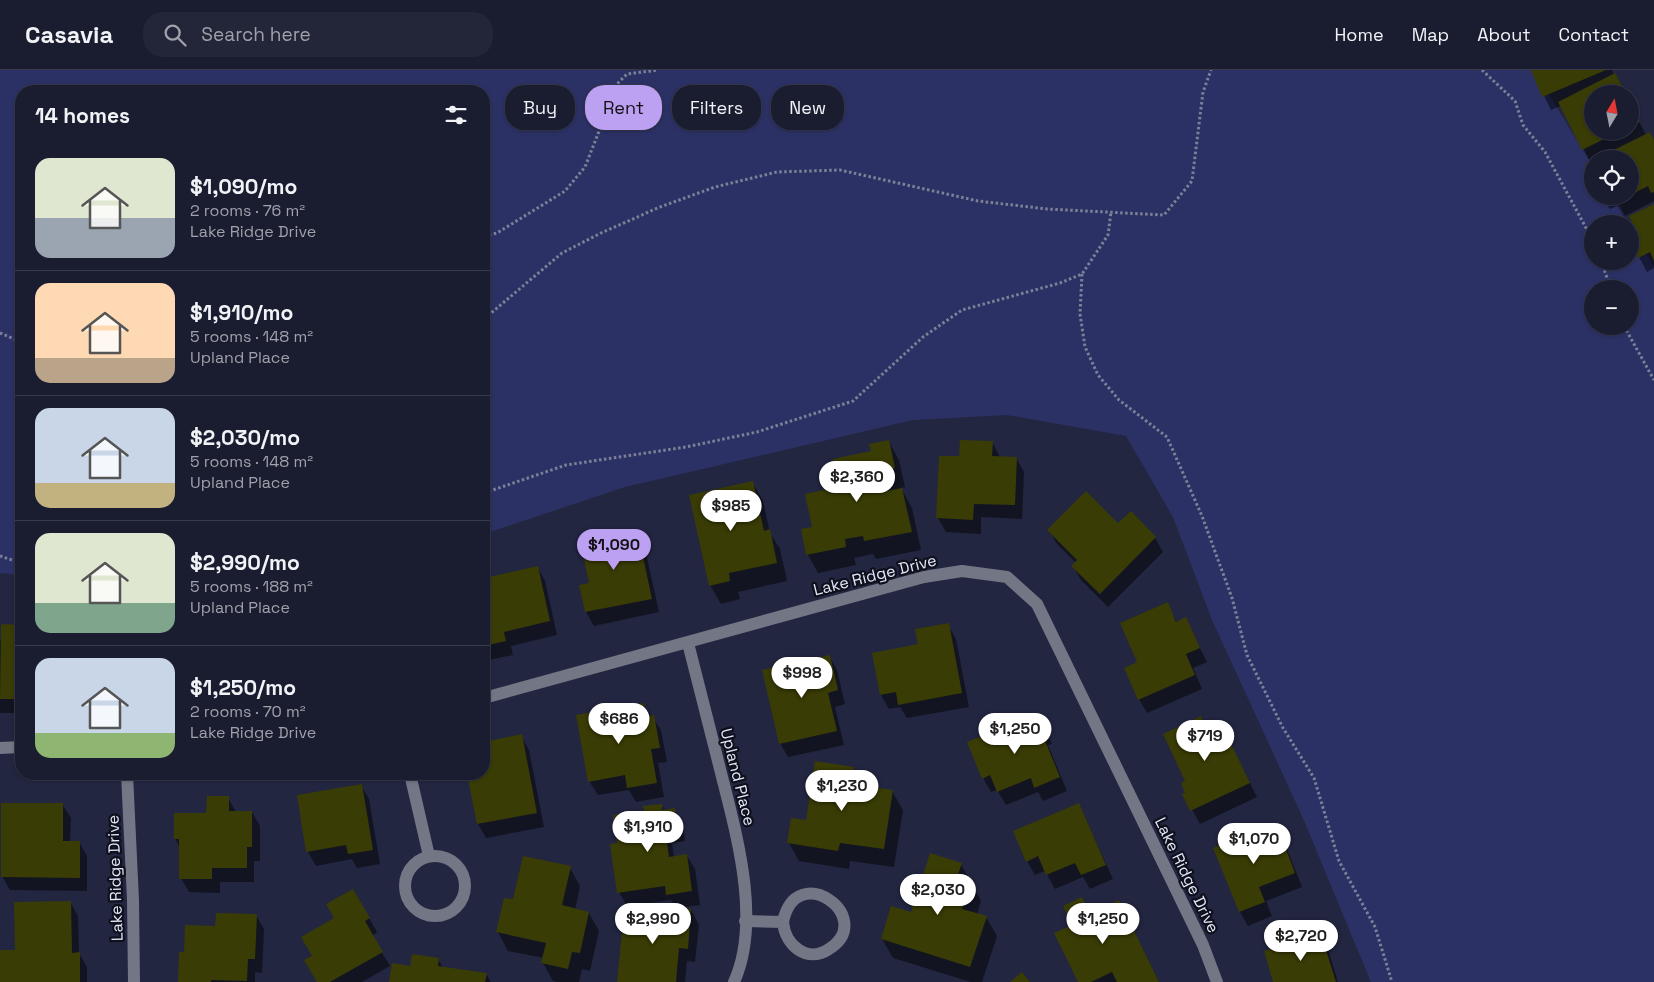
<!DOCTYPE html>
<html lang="en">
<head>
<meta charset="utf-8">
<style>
	body { margin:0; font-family:"Space Grotesk",sans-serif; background:#232538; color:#f1f3f6; height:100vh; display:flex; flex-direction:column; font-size:19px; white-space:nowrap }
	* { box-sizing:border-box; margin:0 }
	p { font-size:16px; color:#9fa1ab }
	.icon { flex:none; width:28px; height:28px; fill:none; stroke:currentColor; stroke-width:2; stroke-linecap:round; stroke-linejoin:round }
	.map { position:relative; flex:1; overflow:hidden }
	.panel { position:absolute; left:15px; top:15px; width:475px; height:695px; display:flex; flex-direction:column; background:#1a1c30; border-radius:20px; box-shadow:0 1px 4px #0004,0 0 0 1px #383a4c }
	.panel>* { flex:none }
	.top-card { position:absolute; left:505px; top:15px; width:475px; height:45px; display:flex; gap:10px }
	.needle { width:32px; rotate:10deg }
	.tools { position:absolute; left:1584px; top:15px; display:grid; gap:10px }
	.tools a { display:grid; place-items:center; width:55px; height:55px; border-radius:50%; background:#1a1c30; box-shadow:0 1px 4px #0004,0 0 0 1px #383a4c; font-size:25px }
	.price { position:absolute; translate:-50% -42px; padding:0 11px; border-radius:18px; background:#fff; color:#222; font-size:16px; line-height:32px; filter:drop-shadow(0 1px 2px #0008) }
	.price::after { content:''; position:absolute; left:50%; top:30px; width:15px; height:11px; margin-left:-8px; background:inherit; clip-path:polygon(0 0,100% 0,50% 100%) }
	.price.active { background:#bca0f2; color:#111 }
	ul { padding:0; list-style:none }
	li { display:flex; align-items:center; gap:15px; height:125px; padding:0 20px }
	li+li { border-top:1px solid #383a4c }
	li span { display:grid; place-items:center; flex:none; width:140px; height:100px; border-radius:15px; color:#555 }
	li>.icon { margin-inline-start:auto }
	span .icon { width:60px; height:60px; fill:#fffc; stroke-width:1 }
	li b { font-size:21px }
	h2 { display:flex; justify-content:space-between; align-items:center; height:60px; padding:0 20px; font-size:21px }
	.tag { padding:0 18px; border-radius:20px; background:#1a1c30; box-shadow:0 1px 4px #0004,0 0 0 1px #383a4c; font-size:18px; line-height:45px }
	.tag.active { background:#bca0f2; color:#111 }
	header { display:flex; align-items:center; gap:30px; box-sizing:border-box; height:70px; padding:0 25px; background:#1a1c30; border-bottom:1px solid #383a4c }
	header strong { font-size:24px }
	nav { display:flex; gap:28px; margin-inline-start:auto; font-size:18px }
	.search { width:350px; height:45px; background:#232538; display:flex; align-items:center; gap:12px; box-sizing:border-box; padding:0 18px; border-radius:20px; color:#9fa1ab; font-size:19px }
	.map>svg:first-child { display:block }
</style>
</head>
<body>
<header>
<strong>Casavia</strong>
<div class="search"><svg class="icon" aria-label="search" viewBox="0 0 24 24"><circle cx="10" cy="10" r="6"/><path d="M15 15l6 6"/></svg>Search here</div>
<nav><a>Home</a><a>Map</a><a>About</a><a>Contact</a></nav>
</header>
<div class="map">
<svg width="1654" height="912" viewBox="0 0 1654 912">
	<rect width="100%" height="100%" fill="#222640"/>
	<path fill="#2c3165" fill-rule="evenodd" d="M0,0H1534L1592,95V126H1611L1628,154H1592V191H1630V157L1654,196V912H1371L1302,746L1212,550L1173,447L1126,366L1007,345L913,350L625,417L484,464V21H21V505L0,503ZM1592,219H1630V256H1592Z"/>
	<g fill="#0007">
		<path d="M1532,0H1612L1614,5L1592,24V61H1630V33L1646,65L1654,71V131L1625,146L1619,135L1610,139L1602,126H1630V89H1592V107L1586,95L1591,93L1561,36L1551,40Z"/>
		<path d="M1654,135V198L1647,202L1630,170V163L1637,159Z"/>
		<path d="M889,372L899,390L905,417L901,418L912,438L921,480L876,489L873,484L854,488L856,495L818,503L808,485L813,458L840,418L872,382Z"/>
		<path d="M992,372L1000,387L1016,388L1024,402L1022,449L981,447V464L946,462L938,448L960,388Z"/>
		<path d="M752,412L763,431L770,463L780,479L787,511L738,522L740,529L721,534L710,515Z"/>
		<path d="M1118,455L1155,468L1163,482L1108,537L1081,510L1073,496L1076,493L1057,474L1049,460Z"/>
		<path d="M636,460L644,474L659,542L594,556L586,542Z"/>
		<path d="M537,497L545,511L557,565L511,576L513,585L484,591V509Z"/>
		<path d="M1167,534L1177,552L1185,549L1207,592L1193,598L1202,619L1147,643L1139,629V593Z"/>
		<path d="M948,555L956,569L969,637L907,648L900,637L889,639L881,625L873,584L919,575Z"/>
		<path d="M3,556H21V643H0V571H2Z"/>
		<path d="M829,586L837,600L845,634L835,637L844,675L788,687L780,673Z"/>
		<path d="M643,634L661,660L667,692L658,693L664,727L636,732L629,720L598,725L589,711Z"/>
		<path d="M1038,645L1052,674L1048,675L1067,721L1043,731L1038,722L1006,735L997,720L991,722L983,708Z"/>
		<path d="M1220,654L1257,727L1200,754L1184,725L1187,723V712L1208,660Z"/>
		<path d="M521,666L529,680L544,757L486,768L478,754L469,704H484V673Z"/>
		<path d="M853,698L864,717L892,721L903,740L894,797L850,791L849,799L799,791L789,773Z"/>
		<path d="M361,715L369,729L380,794L357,798L352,789L316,796L308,782Z"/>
		<path d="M228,728L236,742H252L260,756V791H254V812H220V823L189,822L181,808L180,778L175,768Z"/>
		<path d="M62,734L71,748L70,772H79L87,786V821L10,820L2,806Z"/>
		<path d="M661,735L664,741L674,739L682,753L685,771L672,773L674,787L687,786L695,799L700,835L676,838L691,840L699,855L695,892L687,891L685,912H618L660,846L676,839L671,830L627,836L619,822V774L646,742Z"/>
		<path d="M1079,735L1113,809L1090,819L1083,807L1055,819L1045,801L1035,805L1027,791Z"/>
		<path d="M1275,755L1283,769L1302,817L1266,831L1272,846L1248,856L1240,842L1215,779Z"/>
		<path d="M961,794L981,831L977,844L986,847L997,866L982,912H971L893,888L882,869L912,844Z"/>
		<path d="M570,798L580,816L575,840L589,843L599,861L590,901L582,899L579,912H557L553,911L543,893L544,888L508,881L498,862Z"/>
		<path d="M353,820L377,862L372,866L390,896L362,912H319L336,848Z"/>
		<path d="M1082,829L1091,845L1119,831L1159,912H1079Z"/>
		<path d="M70,832L78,846L79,883L87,897V912H1L16,881Z"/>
		<path d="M256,845L264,859L262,903L255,902V912H179L185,884L217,858Z"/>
		<path d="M1320,865L1328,879L1338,912H1275Z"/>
		<path d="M438,889L443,898L486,904L491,912H390Z"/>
	</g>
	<g fill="#3a3c05">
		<path d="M1531,0H1606L1542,27Z"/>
		<path d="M1615,3L1626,24H1592V61H1620L1582,80L1558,32Z"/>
		<path d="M1630,32L1640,52L1630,56Z"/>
		<path d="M1650,62L1654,70V122L1651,123L1648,116L1630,125V89H1596Z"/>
		<path d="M1592,90V110L1585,94Z"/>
		<path d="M1613,126H1628L1616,132Z"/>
		<path d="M1654,134V191L1650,182L1638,188L1630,173V161L1635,158L1629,146Z"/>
		<path d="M889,370L895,398L882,401L887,421L902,418L912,462L864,471L863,466L845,469L846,477L806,485L801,459L812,457L805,424L838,417L833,389L871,381L869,374Z"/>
		<path d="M960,370L993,371L992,386L1017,387L1015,435L974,434L973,450L936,448L939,386H959Z"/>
		<path d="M753,411L764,461L770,459L777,493L729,503L730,511L709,516L689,425Z"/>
		<path d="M1086,421L1118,453L1131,441L1156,467L1100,524L1071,496L1077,490L1047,460Z"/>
		<path d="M637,459L652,529L585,542L579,515L589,513L580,470Z"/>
		<path d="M538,496L550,551L504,562L506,571L484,576V508Z"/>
		<path d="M1168,532L1176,552L1186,547L1200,578L1186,584L1195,605L1138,630L1124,598L1137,592L1120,553Z"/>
		<path d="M949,553L962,623L898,635L896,622L880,625L872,583L918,574L915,559Z"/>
		<path d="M1,554L21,555V613L14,612V629H0Z"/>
		<path d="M830,585L838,620L828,623L837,661L779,674L762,600Z"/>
		<path d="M644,633L646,646L654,645L660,678L651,679L657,713L627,718L625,705L588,712L576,645Z"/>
		<path d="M1038,643L1045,659L1041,661L1060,707L1034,718L1031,708L997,722L990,705L982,709L967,672Z"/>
		<path d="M1201,646L1207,659L1221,653L1250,713L1190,741L1182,724L1185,723L1181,713L1185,711L1163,664Z"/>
		<path d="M522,664L537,743L477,754L467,704H484V672Z"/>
		<path d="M815,691L854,697L852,714L893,720L884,779L840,773L838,781L787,773L791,748L806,750Z"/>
		<path d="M362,714L373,780L348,784L346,775L306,782L297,725Z"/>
		<path d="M207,726H229V741H252V777H247V798H212V809H179V769H174V743H206Z"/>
		<path d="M1,733H63V771H80V808L1,807Z"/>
		<path d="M1079,733L1106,795L1081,805L1075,793L1046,805L1038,786L1026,792L1013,761Z"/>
		<path d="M662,734V740L675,738L678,757L665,759L669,787L687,784L692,821L666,825L665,816L617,823L610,774L617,773L613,745L644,741L643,736Z"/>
		<path d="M1276,753L1295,803L1259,817L1265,832L1239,842L1213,778Z"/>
		<path d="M930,783L962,793L957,807L971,812L962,839L987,846L970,897L881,869L891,836L911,842Z"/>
		<path d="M523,786L571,796L562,835L589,842L580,883L572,882L568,899L541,893L546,873L496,862L504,828L513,829Z"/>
		<path d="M353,819L370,848L365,851L383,882L330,912H317L304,890L312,886L301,867L334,848L326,834Z"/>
		<path d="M1082,827L1090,844L1119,830L1159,912H1117L1112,902L1091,912H1078L1054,863L1072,855L1063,836Z"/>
		<path d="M71,831L72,883L80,882V912H0V880H15L14,832Z"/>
		<path d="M659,836L691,839L688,879L679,878L676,912H617L624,841L659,844Z"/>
		<path d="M216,843L257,844L255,889H248L247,911L211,910V912H178L179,882H184L185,855L215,856Z"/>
		<path d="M1321,864L1336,912H1273L1264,881Z"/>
		<path d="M412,884L439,888L438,896L487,903L485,912H389L392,893L410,896Z"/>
		<path d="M1022,902L1030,912H1010Z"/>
	</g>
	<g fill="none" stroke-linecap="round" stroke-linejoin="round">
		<g stroke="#7d8197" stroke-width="3" stroke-dasharray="2.5 2.5" stroke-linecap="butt">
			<path d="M1482,0L1515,31L1523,55L1545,82L1592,169"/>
			<path d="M484,166L497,163L565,121L585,97L605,46L612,19L627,4L658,0"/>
			<path d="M1601,191L1611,219"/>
			<path d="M1082,204L1080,244L1085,277L1098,305L1119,330L1167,367L1202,446L1232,528L1247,585L1283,658L1314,708L1339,791L1375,857L1392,912"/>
			<path d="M484,249L562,183L601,163L660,137L715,117L777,102L840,100L978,131L1047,139L1164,145L1192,111L1203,22L1211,0"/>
			<path d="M1624,256L1654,310"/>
			<path d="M0,263L21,272"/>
			<path d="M484,423L566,395L686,377L757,362L853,331L923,267L962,240L1060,213L1082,204L1108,165L1111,142"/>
			<path d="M0,486L21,493"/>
		</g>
		<g stroke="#737685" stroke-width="12">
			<path d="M688,573C698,612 708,652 718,691C734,756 763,848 734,912"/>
			<path d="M484,628L924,507L962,501L1007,507L1037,534L1203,875L1217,912"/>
			<path d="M0,678L21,677"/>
			<path d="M127,704L133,830L134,912"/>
			<path d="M410,704L429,786"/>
			<circle cx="435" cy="816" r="30"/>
			<path d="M745,851L783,852C796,788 878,848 829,879C807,894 785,875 783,852"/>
		</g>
	</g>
	<g text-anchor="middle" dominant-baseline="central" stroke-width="4.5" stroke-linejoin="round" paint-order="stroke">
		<g font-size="16" fill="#e4e8fa" stroke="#0e101c">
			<text transform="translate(875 505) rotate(-14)">Lake Ridge Drive</text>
			<text transform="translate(738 707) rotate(76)">Upland Place</text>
			<text transform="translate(1187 805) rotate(64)">Lake Ridge Drive</text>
			<text transform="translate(115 808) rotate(-92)">Lake Ridge Drive</text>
		</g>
	</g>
</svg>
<div class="tools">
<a><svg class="needle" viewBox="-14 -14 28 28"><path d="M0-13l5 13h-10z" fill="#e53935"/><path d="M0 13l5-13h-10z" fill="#9fa1ab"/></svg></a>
<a><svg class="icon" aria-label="locate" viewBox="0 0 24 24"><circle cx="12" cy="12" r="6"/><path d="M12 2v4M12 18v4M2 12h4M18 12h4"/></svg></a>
<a>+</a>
<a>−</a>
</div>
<b class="price" style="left:857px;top:433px">$2,360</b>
<b class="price" style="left:731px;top:462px">$985</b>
<b class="price active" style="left:614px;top:501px">$1,090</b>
<b class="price" style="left:802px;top:629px">$998</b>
<b class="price" style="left:619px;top:675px">$686</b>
<b class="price" style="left:1015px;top:685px">$1,250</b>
<b class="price" style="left:1205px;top:692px">$719</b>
<b class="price" style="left:842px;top:742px">$1,230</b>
<b class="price" style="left:648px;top:783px">$1,910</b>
<b class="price" style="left:1254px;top:795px">$1,070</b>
<b class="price" style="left:938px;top:846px">$2,030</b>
<b class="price" style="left:653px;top:875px">$2,990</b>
<b class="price" style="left:1103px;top:875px">$1,250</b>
<b class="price" style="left:1301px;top:892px">$2,720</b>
<div class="top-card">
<a class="tag">Buy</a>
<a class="tag active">Rent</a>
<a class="tag">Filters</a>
<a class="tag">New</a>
</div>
<section class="panel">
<h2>14 homes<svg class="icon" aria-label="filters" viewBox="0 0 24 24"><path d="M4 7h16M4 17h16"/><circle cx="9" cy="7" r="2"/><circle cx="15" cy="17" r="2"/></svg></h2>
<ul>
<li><span style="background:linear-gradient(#dfe7d0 60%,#9aa5b1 0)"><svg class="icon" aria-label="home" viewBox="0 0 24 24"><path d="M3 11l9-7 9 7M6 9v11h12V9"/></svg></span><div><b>$1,090/mo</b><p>2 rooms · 76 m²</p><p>Lake Ridge Drive</p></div></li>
<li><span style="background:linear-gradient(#ffd9b3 75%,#b9a48a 0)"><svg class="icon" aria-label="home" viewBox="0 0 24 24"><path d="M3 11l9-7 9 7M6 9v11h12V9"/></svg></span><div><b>$1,910/mo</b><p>5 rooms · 148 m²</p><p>Upland Place</p></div></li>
<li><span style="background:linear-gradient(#c9d6e8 75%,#c2b280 0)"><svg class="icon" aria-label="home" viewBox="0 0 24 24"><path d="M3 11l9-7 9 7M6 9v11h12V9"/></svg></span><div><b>$2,030/mo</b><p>5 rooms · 148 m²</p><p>Upland Place</p></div></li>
<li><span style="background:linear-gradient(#dfe7d0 70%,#7fa58c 0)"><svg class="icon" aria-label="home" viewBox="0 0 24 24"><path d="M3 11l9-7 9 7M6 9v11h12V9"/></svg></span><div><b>$2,990/mo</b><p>5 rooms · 188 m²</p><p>Upland Place</p></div></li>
<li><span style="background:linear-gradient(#c9d6e8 75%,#8fb573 0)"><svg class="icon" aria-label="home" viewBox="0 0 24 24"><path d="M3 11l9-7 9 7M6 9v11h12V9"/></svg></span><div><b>$1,250/mo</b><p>2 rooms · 70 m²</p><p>Lake Ridge Drive</p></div></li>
</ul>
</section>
</div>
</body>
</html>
